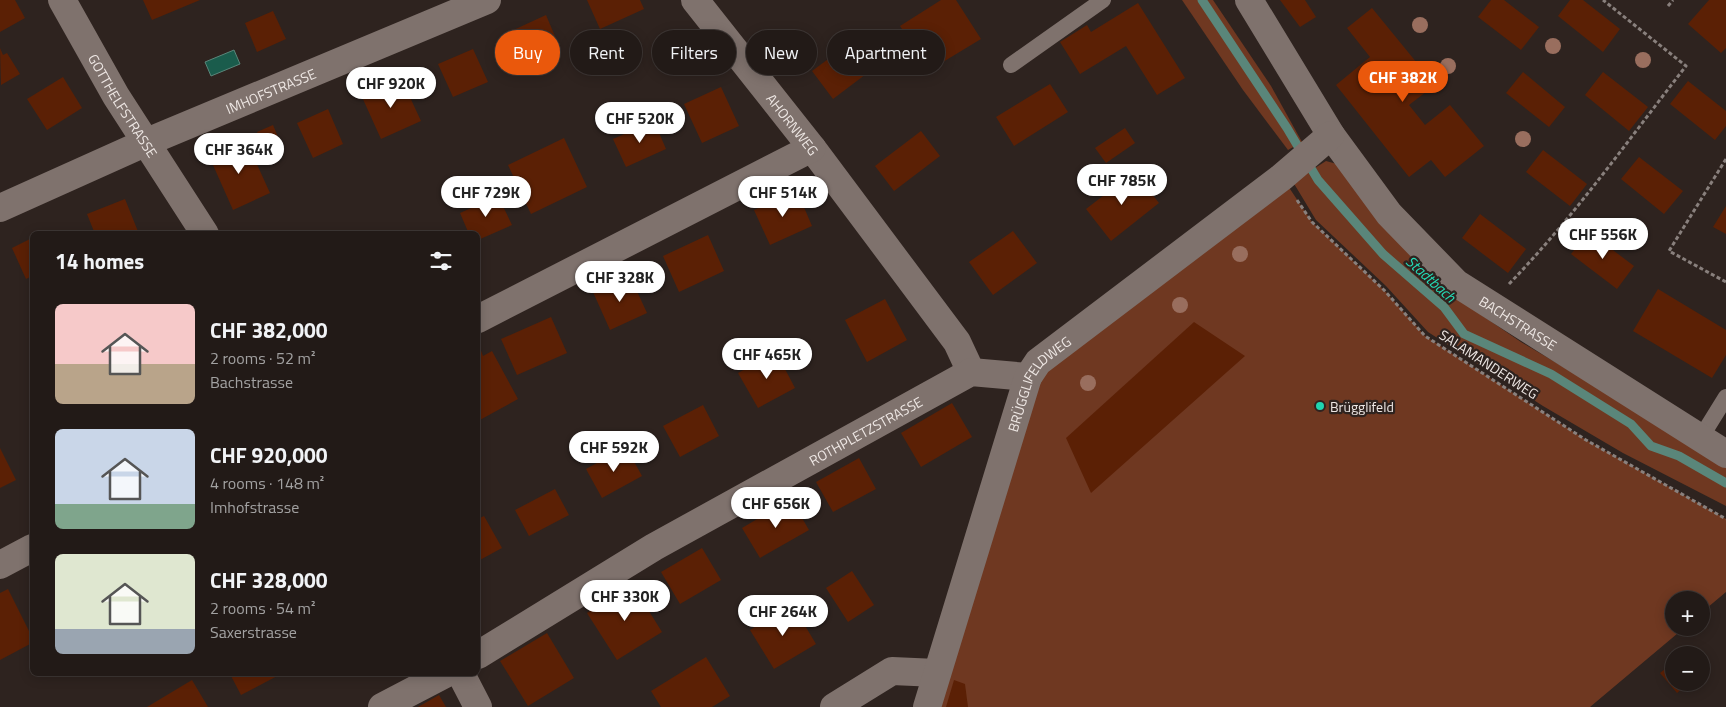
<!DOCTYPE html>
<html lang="en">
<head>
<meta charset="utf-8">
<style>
	body { margin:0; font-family:"Titillium Web",sans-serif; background:#2e2724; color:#f1f3f6; height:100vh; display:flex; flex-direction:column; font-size:19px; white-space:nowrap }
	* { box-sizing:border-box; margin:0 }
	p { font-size:16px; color:#a2a1a1 }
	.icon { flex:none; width:28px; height:28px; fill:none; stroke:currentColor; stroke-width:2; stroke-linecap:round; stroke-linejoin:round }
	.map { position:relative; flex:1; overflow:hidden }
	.panel { position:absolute; left:30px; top:231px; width:450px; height:445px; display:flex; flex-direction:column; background:#221a17; border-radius:8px; box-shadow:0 2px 12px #0003,0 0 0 1px #3f3836 }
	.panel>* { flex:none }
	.hud { position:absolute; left:495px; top:30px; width:475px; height:45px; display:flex; gap:10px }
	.tools { position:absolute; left:1665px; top:591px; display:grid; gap:10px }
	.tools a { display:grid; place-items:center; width:45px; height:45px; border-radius:50%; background:#221a17; box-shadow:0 2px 12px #0003,0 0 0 1px #3f3836; font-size:25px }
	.price { position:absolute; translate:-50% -42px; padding:0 11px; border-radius:18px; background:#fff; color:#222; font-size:16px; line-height:32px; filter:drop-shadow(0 1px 2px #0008) }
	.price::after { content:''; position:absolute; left:50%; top:30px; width:15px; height:11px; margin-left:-8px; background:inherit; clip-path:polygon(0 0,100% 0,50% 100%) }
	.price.on { background:#ea580c; color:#fff }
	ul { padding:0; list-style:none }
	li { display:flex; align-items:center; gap:15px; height:125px; padding:0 25px }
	li span { display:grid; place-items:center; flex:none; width:140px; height:100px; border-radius:8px; color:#555 }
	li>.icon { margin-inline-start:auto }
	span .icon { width:60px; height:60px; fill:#fffc; stroke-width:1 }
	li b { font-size:21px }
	h2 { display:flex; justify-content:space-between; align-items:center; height:60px; padding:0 25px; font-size:21px }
	.tag { padding:0 18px; border-radius:22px; background:#221a17; box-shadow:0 2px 12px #0003,0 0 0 1px #3f3836; font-size:18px; line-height:45px }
	.tag.on { background:#ea580c; color:#fff }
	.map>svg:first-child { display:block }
</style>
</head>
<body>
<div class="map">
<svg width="1726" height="707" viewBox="0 0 1726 707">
	<rect width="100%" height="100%" fill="#2e231f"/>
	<g fill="#6f3821">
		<path d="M1182,0H1213L1271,86L1302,142L1288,150L1243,90Z"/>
		<path d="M1326,161L1337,164L1452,295L1521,342L1726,463V506L1623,453L1543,406L1428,332L1386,286L1316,220L1293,182Z"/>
		<path d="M1282,177L1312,222L1384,290L1425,336L1586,440L1726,519V592L1701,613V600H1674V628H1684L1590,707H927L1028,377Z"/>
	</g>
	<path fill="#1a5c4c" stroke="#5a867a" d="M234,50L240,64L211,76L205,62Z"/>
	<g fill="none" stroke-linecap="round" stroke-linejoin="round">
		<path stroke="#5a867a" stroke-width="9" d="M1202,0L1287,128L1318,180L1383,254L1444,307L1464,334L1551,374L1631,424L1651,446L1679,456L1726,483"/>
	</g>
	<g fill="#5b2005">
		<path d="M0,0H15L25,18L0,32Z"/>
		<path d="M143,0H200L152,20Z"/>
		<path d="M587,0H640L644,9L600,29Z"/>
		<path d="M941,0H956L981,39L943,62L938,54L924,63L900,26Z"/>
		<path d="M1280,0H1305L1316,17L1300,27Z"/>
		<path d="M1491,0H1504L1539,27L1521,50L1478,17Z"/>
		<path d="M1570,0H1583L1620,29L1603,52L1558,16Z"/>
		<path d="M1709,0H1726V48L1721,53L1688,24Z"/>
		<path d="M1138,3L1185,78L1157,95L1126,46L1080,74L1060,42L1087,25L1091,32Z"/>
		<path d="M1372,8L1435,85L1409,105L1425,125L1450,105L1484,146L1445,177L1431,160L1409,177L1336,85L1370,57L1347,28Z"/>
		<path d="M273,11L286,39L257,52L245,23Z"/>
		<path d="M546,15L560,48L521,66L507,33Z"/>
		<path d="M862,34L882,62L833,99L812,71Z"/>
		<path d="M0,48L3,55L7,53L20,74L1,85Z"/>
		<path d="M473,49L488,82L453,97L438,64Z"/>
		<path d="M1523,72L1565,107L1549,127L1506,93Z"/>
		<path d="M1603,72L1648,107L1629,131L1585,95Z"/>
		<path d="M63,77L82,108L47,130L27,99Z"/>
		<path d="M402,80L421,121L381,139L362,97Z"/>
		<path d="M1688,81L1726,111V126L1715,140L1670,104Z"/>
		<path d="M1050,84L1068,112L1014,146L996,117Z"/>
		<path d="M721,87L739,126L702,143L684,104Z"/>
		<path d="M328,109L343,144L313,158L297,123Z"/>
		<path d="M654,121L666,149L626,167L613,139Z"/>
		<path d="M273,125L283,149L267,156L257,132Z"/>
		<path d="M1125,128L1135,143L1106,163L1095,148Z"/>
		<path d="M921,131L940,156L894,191L875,166Z"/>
		<path d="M564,138L587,187L531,214L508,165Z"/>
		<path d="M246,140L270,193L233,210L209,156Z"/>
		<path d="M1543,150L1587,184L1570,206L1526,172Z"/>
		<path d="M1639,157L1683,191L1664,214L1621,179Z"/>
		<path d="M1134,172L1159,203L1111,241L1086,209Z"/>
		<path d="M797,191L812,226L770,245L754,210Z"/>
		<path d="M498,196L512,225L478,240V234H469L460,213Z"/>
		<path d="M125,199L139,234H95L87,214Z"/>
		<path d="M1726,206V234L1713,227Z"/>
		<path d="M1480,214L1526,249L1508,273L1462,238Z"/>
		<path d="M1013,231L1037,263L993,295L969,262Z"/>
		<path d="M1589,232L1634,266L1617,289L1571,254Z"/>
		<path d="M708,235L724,271L679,292L663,256Z"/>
		<path d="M32,238V276L26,279L12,248Z"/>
		<path d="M630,276L647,313L610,330L593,292Z"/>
		<path d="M1658,289L1726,330V355L1712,378L1633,331Z"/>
		<path d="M885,299L907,340L867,362L845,320Z"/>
		<path d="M551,317L567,353L517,375L501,339Z"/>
		<path d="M1194,322L1245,356L1091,493L1066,438Z"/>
		<path d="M480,348L483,356L492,351L518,399L478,421V349Z"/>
		<path d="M776,352L795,388L758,408L738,373Z"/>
		<path d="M952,403L972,437L921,467L901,433Z"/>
		<path d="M703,405L719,436L680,457L663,426Z"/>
		<path d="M626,447L642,476L602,498L586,469Z"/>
		<path d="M0,448L16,480L0,488Z"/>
		<path d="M859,458L876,489L833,512L816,482Z"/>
		<path d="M555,489L569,515L529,536L515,510Z"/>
		<path d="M791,499L809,530L760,558L742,528Z"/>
		<path d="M484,516L502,548L478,561V519Z"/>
		<path d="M702,548L721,580L680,604L661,572Z"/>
		<path d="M852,571L874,605L848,622L826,588Z"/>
		<path d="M632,584L662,632L617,660L587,613Z"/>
		<path d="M8,589L32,637V643L0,660V593Z"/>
		<path d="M792,604L816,644L774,669L750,630Z"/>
		<path d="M547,633L574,678L528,706L500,661Z"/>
		<path d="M706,657L730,696L712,707H661L651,691Z"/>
		<path d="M1674,662V682H1690L1677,693L1660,673Z"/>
		<path d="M230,674H281L241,695Z"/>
		<path d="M192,680L208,707H147Z"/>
		<path d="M954,680L965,684L968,707H946Z"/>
		<path d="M439,695L446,707H418Z"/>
	</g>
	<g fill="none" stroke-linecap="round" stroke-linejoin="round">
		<g stroke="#89807d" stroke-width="3" stroke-dasharray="4 2.5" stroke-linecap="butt">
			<path d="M1668,6L1673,0"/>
			<path d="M1726,159L1669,251L1726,282"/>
			<path d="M1297,200L1312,222L1384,290L1425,336L1586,440L1726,519"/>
			<path d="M1509,284C1574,217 1629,139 1686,66L1603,0"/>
		</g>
		<g stroke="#7f726d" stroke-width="16">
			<path d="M1011,65L1103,0"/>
			<path d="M1700,439L1726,397"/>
		</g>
		<g stroke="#7f726d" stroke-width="28">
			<path id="s1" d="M62,0L116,96L205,234"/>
			<path id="s2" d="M695,0L812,148L957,342L971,372"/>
			<path id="s3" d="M1249,0L1331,135L1389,214L1456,283L1726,454"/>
			<path id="s4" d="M0,208L147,142L487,0"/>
			<path d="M478,319L812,148"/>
			<path d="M0,565L32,548"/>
			<path id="s5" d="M478,655L654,547L971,372L1028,377"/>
			<path d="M461,674L478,707"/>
			<path d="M382,707L445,674"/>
			<path d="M834,707L892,671L937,673"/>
			<path id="s6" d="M927,707L1028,377L1038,362L1282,177L1331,135"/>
		</g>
	</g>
	<g fill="#996e5e">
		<circle cx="1420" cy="25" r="8"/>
		<circle cx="1553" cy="46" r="8"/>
		<circle cx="1643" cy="60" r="8"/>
		<circle cx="1448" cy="66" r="8"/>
		<circle cx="1523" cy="139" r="8"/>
		<circle cx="1240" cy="254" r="8"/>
		<circle cx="1180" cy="305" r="8"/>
		<circle cx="1088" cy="383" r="8"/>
	</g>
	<circle fill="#1fd5b0" stroke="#2e231f" stroke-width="2" cx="1320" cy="406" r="5"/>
	<g text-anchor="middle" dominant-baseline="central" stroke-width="4.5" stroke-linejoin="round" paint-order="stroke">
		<g font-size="14" fill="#eee7e4" stroke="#2e231f">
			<text stroke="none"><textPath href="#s4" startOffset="295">IMHOFSTRASSE</textPath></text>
			<text stroke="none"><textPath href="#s1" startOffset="122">GOTTHELFSTRASSE</textPath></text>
			<text stroke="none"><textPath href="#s2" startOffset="158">AHORNWEG</textPath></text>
			<text stroke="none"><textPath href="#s3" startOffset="426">BACHSTRASSE</textPath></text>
			<text transform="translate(1489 364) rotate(33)">SALAMANDERWEG</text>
			<text stroke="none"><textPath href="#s6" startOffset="345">BRÜGGLIFELDWEG</textPath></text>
			<text stroke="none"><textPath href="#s5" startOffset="448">ROTHPLETZSTRASSE</textPath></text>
		</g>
		<g font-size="14" fill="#eee7e4" stroke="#2e231f" text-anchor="start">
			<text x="1330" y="406">Brügglifeld</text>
		</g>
		<g font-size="15" font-style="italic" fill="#24ddb8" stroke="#2e231f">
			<text transform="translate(1431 279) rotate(42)">Stadtbach</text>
		</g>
	</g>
</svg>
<div class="tools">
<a>+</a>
<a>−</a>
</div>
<b class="price on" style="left:1403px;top:103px">CHF 382K</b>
<b class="price" style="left:391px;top:109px">CHF 920K</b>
<b class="price" style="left:640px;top:144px">CHF 520K</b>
<b class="price" style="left:239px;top:175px">CHF 364K</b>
<b class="price" style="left:1122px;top:206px">CHF 785K</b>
<b class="price" style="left:486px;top:218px">CHF 729K</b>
<b class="price" style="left:783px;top:218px">CHF 514K</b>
<b class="price" style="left:1603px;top:260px">CHF 556K</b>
<b class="price" style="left:620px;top:303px">CHF 328K</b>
<b class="price" style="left:767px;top:380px">CHF 465K</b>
<b class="price" style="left:614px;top:473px">CHF 592K</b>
<b class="price" style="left:776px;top:529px">CHF 656K</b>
<b class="price" style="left:625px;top:622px">CHF 330K</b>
<b class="price" style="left:783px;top:637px">CHF 264K</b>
<div class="hud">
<a class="tag on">Buy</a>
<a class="tag">Rent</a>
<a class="tag">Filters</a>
<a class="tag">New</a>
<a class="tag">Apartment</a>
</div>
<section class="panel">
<h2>14 homes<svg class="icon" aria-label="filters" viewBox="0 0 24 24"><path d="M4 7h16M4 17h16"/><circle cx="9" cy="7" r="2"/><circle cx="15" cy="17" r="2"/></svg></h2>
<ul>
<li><span style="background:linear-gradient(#f6c9c9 60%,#b9a48a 0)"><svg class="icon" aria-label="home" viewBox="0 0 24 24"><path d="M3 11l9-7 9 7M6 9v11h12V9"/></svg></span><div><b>CHF 382,000</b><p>2 rooms · 52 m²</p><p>Bachstrasse</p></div></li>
<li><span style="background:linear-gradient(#c9d6e8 75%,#7fa58c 0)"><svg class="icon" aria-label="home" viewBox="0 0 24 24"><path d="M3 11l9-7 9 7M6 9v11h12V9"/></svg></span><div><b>CHF 920,000</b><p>4 rooms · 148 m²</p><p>Imhofstrasse</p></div></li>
<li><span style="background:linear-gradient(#dfe7d0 75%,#9aa5b1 0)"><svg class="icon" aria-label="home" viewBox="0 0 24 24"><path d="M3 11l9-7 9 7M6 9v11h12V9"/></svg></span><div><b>CHF 328,000</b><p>2 rooms · 54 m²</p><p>Saxerstrasse</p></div></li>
</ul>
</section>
</div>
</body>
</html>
